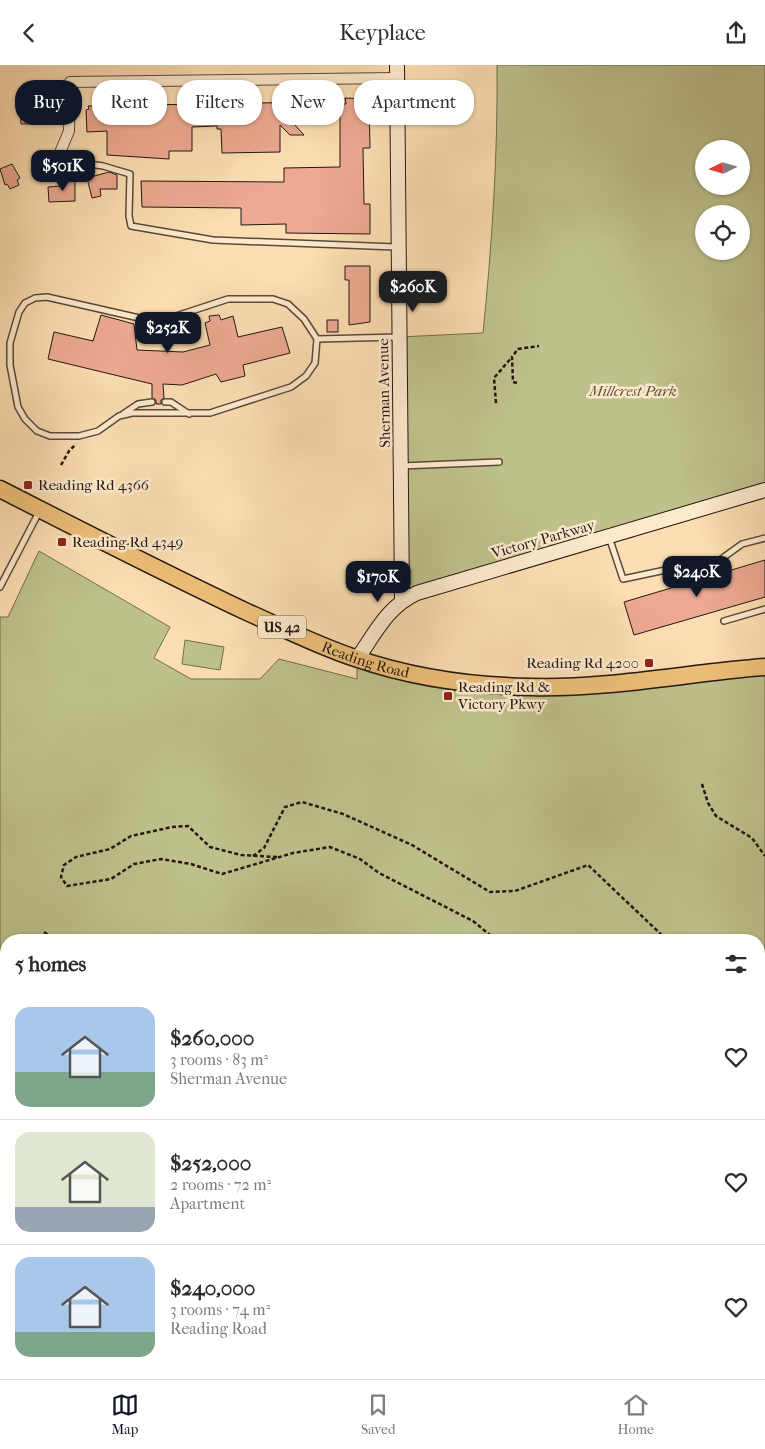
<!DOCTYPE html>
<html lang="en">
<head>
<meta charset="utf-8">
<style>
	body { margin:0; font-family:"IM FELL French Canon",serif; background:#f2f2f3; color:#2b2b33; height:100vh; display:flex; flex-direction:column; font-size:19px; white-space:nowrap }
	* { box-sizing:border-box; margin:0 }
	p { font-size:16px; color:#7c7c81 }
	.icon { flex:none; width:28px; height:28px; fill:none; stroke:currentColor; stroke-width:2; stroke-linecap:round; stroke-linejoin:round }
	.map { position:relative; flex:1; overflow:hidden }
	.side { position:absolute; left:0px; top:869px; width:765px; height:446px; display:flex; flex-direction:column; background:#fff; border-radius:20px 20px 0 0; box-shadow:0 1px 4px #0004 }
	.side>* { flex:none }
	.guide { position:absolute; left:15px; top:15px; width:500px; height:45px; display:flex; gap:10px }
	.needle { width:32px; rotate:265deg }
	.buttons { position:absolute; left:695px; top:75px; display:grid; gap:10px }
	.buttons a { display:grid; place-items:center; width:55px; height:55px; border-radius:50%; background:#fff; box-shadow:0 1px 4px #0004; font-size:25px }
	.price { position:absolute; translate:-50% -42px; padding:0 11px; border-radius:10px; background:#111827; color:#fff; font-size:16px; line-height:32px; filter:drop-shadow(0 1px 2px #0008) }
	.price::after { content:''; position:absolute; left:50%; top:30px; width:15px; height:11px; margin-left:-8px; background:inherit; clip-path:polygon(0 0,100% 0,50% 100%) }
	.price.selected { background:#222; color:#fff }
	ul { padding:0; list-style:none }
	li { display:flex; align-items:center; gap:15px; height:125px; padding:0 15px }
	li+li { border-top:1px solid #e1e1e2 }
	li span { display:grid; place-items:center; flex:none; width:140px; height:100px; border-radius:15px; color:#555 }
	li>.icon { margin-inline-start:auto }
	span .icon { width:60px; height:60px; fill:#fffc; stroke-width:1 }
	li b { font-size:21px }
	h2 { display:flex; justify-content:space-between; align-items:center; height:60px; padding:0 15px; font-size:21px }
	.chip { padding:0 18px; border-radius:20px; background:#fff; box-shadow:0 1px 4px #0004; font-size:18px; line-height:45px }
	.chip.selected { background:#111827; color:#fff }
	header { display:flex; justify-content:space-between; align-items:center; height:65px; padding:0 15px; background:#fff; font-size:22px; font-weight:600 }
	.tab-bar { display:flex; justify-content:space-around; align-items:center; height:70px; border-top:1px solid #e1e1e2; background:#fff; font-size:14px; color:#7c7c81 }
	.tab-bar a { display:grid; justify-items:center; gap:2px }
	.tab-bar .selected { color:#111827 }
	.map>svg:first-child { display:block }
</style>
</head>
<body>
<header><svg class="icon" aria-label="back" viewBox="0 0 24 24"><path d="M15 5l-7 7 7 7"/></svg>Keyplace<svg class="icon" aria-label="share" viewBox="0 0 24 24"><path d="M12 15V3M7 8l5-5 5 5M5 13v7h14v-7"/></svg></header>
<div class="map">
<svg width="765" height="1314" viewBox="0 0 765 1314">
	<rect width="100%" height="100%" fill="#fcdeb2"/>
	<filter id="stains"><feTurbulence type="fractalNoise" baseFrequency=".004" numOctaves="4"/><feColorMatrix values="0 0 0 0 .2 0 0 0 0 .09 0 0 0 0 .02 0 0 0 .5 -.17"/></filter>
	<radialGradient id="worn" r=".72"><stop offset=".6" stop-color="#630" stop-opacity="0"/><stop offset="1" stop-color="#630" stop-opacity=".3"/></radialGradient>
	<g fill="#bec18c" stroke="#706c4f" fill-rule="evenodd">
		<path d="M497,0H765V425L402,535L399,272L483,268C492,179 498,90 497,0ZM704,84H741V121H704ZM704,149H741V186H704Z"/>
		<path d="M39,486L170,562L154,593L191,614H260L279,594L357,614V594L499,620L765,602V1314H0V552H8ZM6,875H759V1309H6Z"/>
		<path d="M185,575L224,582L220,605L182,599Z"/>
	</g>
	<g fill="#eda992" stroke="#231712">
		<path d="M31,33H41L42,59H21L20,45L25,44V37H31Z"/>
		<path d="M345,33L369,34L370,83H363L364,139H370V169L286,168V159L241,160V143L142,142L141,116L284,117V103L340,102V50H318V58L294,59L304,70H290L280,60V87L222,88L221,64H217V61L192,62V86H169V94L107,90V66L87,67L86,45L89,44L88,41L316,37V39H346Z"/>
		<path d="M12,99L20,113L17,115L19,120L10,124L7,119L5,120L0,104Z"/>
		<path d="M109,107L117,110V124H100L101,131L92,133L87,113Z"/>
		<path d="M75,115V136L49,137L48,122L60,121V116Z"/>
		<path d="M345,201H370V257L349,260V215H345Z"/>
		<path d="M101,250L134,259L137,285L183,287L210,280L205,258L210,256L209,251L219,250L221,255L233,251L238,272L282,262L290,288L243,300L245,311L221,317L216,309L182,320L163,319L164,333L161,335V339H156V335L152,333V319L48,294L54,267L93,276Z"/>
		<rect x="327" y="255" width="11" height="12"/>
		<path d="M765,495V532L634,570L624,537Z"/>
	</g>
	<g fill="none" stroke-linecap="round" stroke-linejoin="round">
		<defs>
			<g id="lane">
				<path d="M61,85L67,96L103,101L130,109L129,151L131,161L213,175L396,182"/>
				<path d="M47,232L148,255H164L228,234H273L288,239L304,254L317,274L315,298L306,311L291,322L210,348H132L119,351L98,366L79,371H50L37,366L25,354L18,342L10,300V278L19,247L25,238L35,233Z"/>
				<path d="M317,274L399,272"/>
				<path d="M165,337H171L189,349"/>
				<path d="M123,349L138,339L152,337"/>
				<path d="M401,401L499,397"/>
				<path d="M609,472L623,514L675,503L683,507L696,506L713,500L742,479L765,473"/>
				<path d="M0,522L39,447"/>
				<path d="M724,556L765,544"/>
			</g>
			<path id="street" d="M61,85L69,66L70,17L397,13"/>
			<g id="secondary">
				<path d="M397,0L402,535"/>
				<path d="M357,594C376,567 387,542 417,528L765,425"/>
			</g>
			<g id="primary">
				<path id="s1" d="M0,424C82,466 164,508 247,547C283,563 318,581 355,593C410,612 473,621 531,622C610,624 687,608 765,602"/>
			</g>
		</defs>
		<use href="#lane" stroke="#59493a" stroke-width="8"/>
		<use href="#street" stroke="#59493a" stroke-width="12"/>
		<use href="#secondary" stroke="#231712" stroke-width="16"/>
		<use href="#primary" stroke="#231712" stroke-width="19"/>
		<g stroke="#231712" stroke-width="2.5" stroke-dasharray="4 2.5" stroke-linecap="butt">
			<path d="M517,318L513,317L512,292L518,284L539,281"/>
			<path d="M496,338L494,313L512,292"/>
			<path d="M61,400L69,386L76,379"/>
			<path d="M702,719L708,738L716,751L752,773L765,791"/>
			<path d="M253,791L264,783L285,742L302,737L343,749L412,780L490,827L515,826L588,800L667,875"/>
			<path d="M277,792L241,790L210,782L188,761L172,762L131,771L110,784L76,792L64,800L61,812L67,821L111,814L134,799L161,794L191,799L222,809L293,788L330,782L360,794L379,808L473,856L496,875"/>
			<path d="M44,867L56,875"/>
			<path d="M759,941L765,943"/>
			<path d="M759,1094L765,1093"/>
			<path d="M759,1236L765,1235"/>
			<path d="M168,1309L172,1314"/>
			<path d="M268,1309L294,1313L313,1309"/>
			<path d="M75,1314L76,1309"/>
			<path d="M155,1314L157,1309"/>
			<path d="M233,1314L258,1309"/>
		</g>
		<use href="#lane" stroke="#fdeacd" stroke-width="5"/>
		<use href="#street" stroke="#fdeacd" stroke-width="10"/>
		<use href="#secondary" stroke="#fdeacd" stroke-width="14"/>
		<use href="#primary" stroke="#eebf79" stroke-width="16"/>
	</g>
	<g fill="#8f2418" stroke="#fdeacd" stroke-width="2">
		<rect x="23" y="415" width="10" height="10" rx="2.5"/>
		<rect x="57" y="472" width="10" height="10" rx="2.5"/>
		<rect x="644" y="593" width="10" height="10" rx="2.5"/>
		<rect x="443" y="626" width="10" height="10" rx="2.5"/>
	</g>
	<g text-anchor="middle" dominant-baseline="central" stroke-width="5" stroke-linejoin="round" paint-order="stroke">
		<rect fill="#fdeacd" stroke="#64564a" stroke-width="1" x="258" y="550.5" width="48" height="23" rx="4"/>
		<g font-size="14" font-weight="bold" fill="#231712">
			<text x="282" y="562">US 42</text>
		</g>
		<g font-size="15" font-style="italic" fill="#59523d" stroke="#fdeacd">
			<text x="633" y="326">Millcrest Park</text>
		</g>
		<g font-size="15" fill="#231712" stroke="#fdeacd">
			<text transform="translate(384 328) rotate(-91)">Sherman Avenue</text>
			<text transform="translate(543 474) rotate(-16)">Victory Parkway</text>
			<text stroke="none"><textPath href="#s1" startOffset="404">Reading Road</textPath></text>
		</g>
		<g font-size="15" fill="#231712" stroke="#fdeacd" text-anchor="start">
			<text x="38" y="420">Reading Rd 4366</text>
			<text x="72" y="477">Reading Rd 4349</text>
			<text x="639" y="598" text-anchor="end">Reading Rd 4200</text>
			<text x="458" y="622">Reading Rd &amp;<tspan x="458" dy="17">Victory Pkwy</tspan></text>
		</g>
	</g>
	<rect width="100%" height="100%" filter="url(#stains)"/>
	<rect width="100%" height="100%" fill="url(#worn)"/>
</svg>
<div class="buttons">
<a><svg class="needle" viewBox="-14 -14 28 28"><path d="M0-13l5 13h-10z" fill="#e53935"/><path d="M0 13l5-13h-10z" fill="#7c7c81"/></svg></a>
<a><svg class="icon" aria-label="locate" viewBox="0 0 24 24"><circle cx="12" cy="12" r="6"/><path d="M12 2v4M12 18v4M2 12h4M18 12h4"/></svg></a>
</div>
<b class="price" style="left:63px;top:127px">$501K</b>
<b class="price selected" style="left:413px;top:248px">$260K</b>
<b class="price" style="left:168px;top:289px">$252K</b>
<b class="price" style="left:697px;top:533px">$240K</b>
<b class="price" style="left:378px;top:538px">$170K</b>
<div class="guide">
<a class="chip selected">Buy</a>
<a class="chip">Rent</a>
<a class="chip">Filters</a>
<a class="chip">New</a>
<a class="chip">Apartment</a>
</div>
<section class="side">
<h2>5 homes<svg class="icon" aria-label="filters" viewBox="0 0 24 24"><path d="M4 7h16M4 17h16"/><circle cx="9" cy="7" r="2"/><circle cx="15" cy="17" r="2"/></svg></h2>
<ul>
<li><span style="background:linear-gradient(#a9c7e8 65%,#7fa58c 0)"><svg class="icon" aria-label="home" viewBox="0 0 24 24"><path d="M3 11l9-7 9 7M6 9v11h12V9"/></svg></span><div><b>$260,000</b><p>3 rooms · 83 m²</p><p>Sherman Avenue</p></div><svg class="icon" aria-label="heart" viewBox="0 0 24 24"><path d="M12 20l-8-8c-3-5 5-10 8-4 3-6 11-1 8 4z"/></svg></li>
<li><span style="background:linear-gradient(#dfe7d0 75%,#9aa5b1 0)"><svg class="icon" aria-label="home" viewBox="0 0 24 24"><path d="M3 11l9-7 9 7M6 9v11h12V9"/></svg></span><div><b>$252,000</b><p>2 rooms · 72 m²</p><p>Apartment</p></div><svg class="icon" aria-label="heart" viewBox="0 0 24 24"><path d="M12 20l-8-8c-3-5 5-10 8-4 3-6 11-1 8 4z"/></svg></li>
<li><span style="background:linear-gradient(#a9c7e8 75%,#7fa58c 0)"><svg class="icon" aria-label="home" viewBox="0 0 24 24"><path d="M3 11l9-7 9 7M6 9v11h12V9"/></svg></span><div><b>$240,000</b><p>3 rooms · 74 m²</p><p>Reading Road</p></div><svg class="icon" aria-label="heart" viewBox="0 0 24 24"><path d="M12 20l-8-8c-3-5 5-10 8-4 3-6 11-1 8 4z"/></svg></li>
</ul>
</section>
</div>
<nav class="tab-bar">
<a class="selected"><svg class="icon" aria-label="map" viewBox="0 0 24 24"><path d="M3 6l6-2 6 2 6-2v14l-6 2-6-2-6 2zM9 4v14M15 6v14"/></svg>Map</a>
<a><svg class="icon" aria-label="saved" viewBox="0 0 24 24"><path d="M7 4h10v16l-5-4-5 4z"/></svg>Saved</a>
<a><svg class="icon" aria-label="home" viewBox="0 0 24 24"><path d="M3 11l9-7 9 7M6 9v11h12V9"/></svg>Home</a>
</nav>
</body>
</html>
